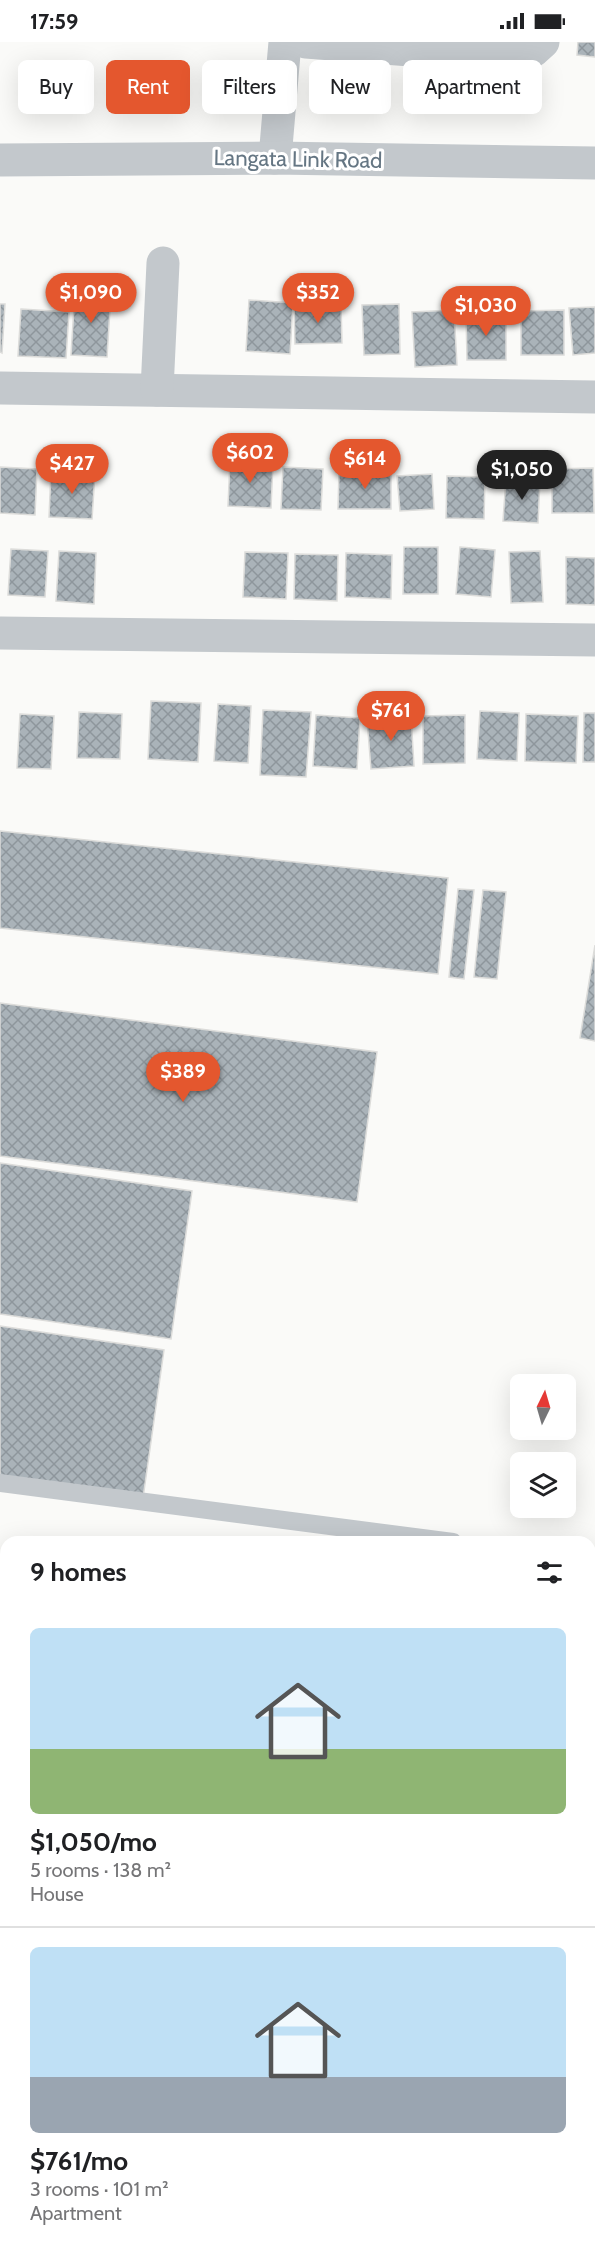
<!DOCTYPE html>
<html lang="en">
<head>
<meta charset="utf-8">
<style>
	body { margin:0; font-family:Cabin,sans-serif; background:#f6f6f6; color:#202124; height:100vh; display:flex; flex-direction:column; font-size:22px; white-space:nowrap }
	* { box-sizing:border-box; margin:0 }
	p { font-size:20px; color:#757577 }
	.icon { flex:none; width:33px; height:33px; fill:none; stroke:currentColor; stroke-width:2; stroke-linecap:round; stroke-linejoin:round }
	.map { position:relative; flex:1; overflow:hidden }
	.sheet { position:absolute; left:0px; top:1494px; width:596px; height:722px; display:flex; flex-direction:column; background:#fff; border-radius:18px 18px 0 0; box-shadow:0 6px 24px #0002 }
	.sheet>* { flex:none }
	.banner { position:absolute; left:18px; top:18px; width:560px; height:54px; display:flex; gap:12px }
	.needle { width:39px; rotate:5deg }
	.controls { position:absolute; left:510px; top:1332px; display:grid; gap:12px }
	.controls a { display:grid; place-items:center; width:66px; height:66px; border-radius:9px; background:#fff; box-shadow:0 6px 24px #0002; font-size:30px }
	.price { position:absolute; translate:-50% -51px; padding:0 14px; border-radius:21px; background:#e4572e; color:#fff; font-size:20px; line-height:39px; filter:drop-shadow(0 2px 3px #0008) }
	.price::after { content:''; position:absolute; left:50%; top:36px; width:18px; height:14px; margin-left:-9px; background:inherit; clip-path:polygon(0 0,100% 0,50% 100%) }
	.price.selected { background:#222; color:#fff }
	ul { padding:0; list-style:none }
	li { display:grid; align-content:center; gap:12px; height:318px; padding:0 30px }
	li+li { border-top:2px solid #e0e0e0 }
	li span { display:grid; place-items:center; height:186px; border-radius:9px; color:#555 }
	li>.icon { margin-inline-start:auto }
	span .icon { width:108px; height:108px; fill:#fffc; stroke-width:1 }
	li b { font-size:26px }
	h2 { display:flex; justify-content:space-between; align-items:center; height:72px; padding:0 30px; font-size:26px }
	.chip { padding:0 21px; border-radius:9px; background:#fff; box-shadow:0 6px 24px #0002; font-size:21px; line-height:54px }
	.chip.selected { background:#e4572e; color:#fff }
	.status { display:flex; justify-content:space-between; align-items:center; height:42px; padding:0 30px; background:#fff; direction:ltr }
	.status svg { height:16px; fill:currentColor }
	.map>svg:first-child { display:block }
</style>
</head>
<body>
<div class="status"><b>17:59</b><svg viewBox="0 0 49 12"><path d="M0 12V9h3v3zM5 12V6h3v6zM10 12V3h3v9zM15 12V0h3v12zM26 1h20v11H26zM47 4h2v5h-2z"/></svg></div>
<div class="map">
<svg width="595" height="2215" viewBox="0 0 595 2215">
	<defs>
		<pattern id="park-tufts" width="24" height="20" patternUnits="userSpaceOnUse" patternTransform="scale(1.5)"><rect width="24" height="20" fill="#dadfd7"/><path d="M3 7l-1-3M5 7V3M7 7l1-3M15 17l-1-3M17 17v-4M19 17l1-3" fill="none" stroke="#b4b9b4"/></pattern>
		<pattern id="building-cross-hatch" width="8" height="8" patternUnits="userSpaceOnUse" patternTransform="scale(1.5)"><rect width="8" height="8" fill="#aab3b9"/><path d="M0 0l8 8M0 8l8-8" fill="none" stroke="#8e969c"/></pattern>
	</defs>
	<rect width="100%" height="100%" fill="#fafaf8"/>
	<path fill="url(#park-tufts)" d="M0,1876H6V2210H590V1907L595,1908V2215H0Z"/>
	<g fill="url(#building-cross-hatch)" stroke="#dcdcda" stroke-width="1.5">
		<path d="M578,0H595V15L577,13Z"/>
		<path d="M75,249L111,251L107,315L71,313Z"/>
		<path d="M249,258L293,261L290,312L246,309Z"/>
		<path d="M341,261L342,301L295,302L294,262Z"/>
		<path d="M0,262H5L2,311L0,310Z"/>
		<path d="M399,262L400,312L364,313L362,263Z"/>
		<path d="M595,265V311L573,313L569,266Z"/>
		<path d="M21,267L69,270L66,316L18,314Z"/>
		<path d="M454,268L457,323L415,325L412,270Z"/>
		<path d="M564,268V313H521V269Z"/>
		<path d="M506,271V318H467L466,272Z"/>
		<path d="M230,419L273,421L271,466L228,464Z"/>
		<path d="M0,425L37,427L35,473L0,471Z"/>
		<path d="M283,425L323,427L321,468L281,467Z"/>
		<path d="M593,426L594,471H552V427Z"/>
		<path d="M339,428L391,429V467H338Z"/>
		<path d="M51,430L95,431L92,477L49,475Z"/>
		<path d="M432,432L434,467L400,469L397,434Z"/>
		<path d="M447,434L485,435L484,477L446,476Z"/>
		<path d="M506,436L540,438L538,481L503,479Z"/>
		<path d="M404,505H438V552H403Z"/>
		<path d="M460,505L495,508L491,555L456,552Z"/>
		<path d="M11,507L48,509L45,555L8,553Z"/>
		<path d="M59,509L96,511L94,562L56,559Z"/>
		<path d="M540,509L543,560L511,561L509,510Z"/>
		<path d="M245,510L288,511L286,557L243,555Z"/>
		<path d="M346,511L392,513L391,557L345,555Z"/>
		<path d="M295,512L338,513L337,559L294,557Z"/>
		<path d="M566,515L595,516V563L566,562Z"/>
		<path d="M151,659L201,661L198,720L148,717Z"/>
		<path d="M218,662L251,664L248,721L214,719Z"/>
		<path d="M263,668L311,670L306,735L260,733Z"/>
		<path d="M480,669L519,671L517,719L477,717Z"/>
		<path d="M79,670L122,672L120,717L77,716Z"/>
		<path d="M584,671H595V720H583Z"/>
		<path d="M20,672L54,674L51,727L17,726Z"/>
		<path d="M526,672L578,674L576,721L525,719Z"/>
		<path d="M316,673L360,676L357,727L313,724Z"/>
		<path d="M465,673V721L423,722V674Z"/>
		<path d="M411,674L414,724L371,727L367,677Z"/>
		<path d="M0,789L448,836L438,932L0,886Z"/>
		<path d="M458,847L474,848L464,937L449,935Z"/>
		<path d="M483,848L506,850L497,937L474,935Z"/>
		<path d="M595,903V999L580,996Z"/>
		<path d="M0,961L377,1010L357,1160L0,1114Z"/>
		<path d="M0,1121L192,1149L171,1297L0,1272Z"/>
		<path d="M0,1284L164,1308L143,1456L0,1436Z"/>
	</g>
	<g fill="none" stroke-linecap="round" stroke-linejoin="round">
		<defs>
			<g id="highway">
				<path d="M0,1673L6,1674"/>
				<path d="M0,1717H6"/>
				<path d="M590,1739H595"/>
				<path d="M590,1782L595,1783"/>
			</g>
		</defs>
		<use href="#highway" stroke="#b4b9bd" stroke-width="36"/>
		<g stroke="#c3c8cc" stroke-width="18">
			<path d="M0,1441L453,1500"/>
			<path d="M590,1518L595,1519"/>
		</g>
		<g stroke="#c3c8cc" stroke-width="33">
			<path d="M306,0L502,15L533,9L543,0"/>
			<path d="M275,116L285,0"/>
			<path d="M0,118L275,116L595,121"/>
			<path d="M0,346L595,355"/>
			<path d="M157,348L163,221"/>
			<path d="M0,591L595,598"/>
		</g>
		<use href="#highway" stroke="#fff" stroke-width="33"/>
	</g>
	<g text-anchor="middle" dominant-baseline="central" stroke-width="6" stroke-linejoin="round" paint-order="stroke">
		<g font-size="22" fill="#657683" stroke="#fff">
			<text transform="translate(298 117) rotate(1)">Langata Link Road</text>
		</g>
	</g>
</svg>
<div class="controls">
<a><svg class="needle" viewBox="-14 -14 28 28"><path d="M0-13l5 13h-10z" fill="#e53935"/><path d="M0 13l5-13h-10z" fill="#757577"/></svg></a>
<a><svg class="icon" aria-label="layers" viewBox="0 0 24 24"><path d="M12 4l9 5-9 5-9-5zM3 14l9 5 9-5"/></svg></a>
</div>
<b class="price" style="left:91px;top:282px">$1,090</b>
<b class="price" style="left:318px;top:282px">$352</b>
<b class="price" style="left:486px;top:295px">$1,030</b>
<b class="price" style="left:250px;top:442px">$602</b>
<b class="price" style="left:365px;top:448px">$614</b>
<b class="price" style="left:72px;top:453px">$427</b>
<b class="price selected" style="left:522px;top:459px">$1,050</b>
<b class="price" style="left:391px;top:700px">$761</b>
<b class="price" style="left:183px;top:1061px">$389</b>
<div class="banner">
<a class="chip">Buy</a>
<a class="chip selected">Rent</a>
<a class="chip">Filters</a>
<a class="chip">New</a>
<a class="chip">Apartment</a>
</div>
<section class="sheet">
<h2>9 homes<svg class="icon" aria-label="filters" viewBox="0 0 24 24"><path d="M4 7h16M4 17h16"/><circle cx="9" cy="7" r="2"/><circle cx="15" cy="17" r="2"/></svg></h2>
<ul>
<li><span style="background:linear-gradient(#bfe0f5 65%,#8fb573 0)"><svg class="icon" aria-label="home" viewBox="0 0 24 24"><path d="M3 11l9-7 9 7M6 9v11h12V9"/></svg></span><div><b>$1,050/mo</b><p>5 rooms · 138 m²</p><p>House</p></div></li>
<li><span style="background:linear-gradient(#bfe0f5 70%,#9aa5b1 0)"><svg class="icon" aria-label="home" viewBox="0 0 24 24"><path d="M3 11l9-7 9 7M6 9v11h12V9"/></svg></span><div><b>$761/mo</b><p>3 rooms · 101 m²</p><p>Apartment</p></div></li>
</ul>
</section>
</div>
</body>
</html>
